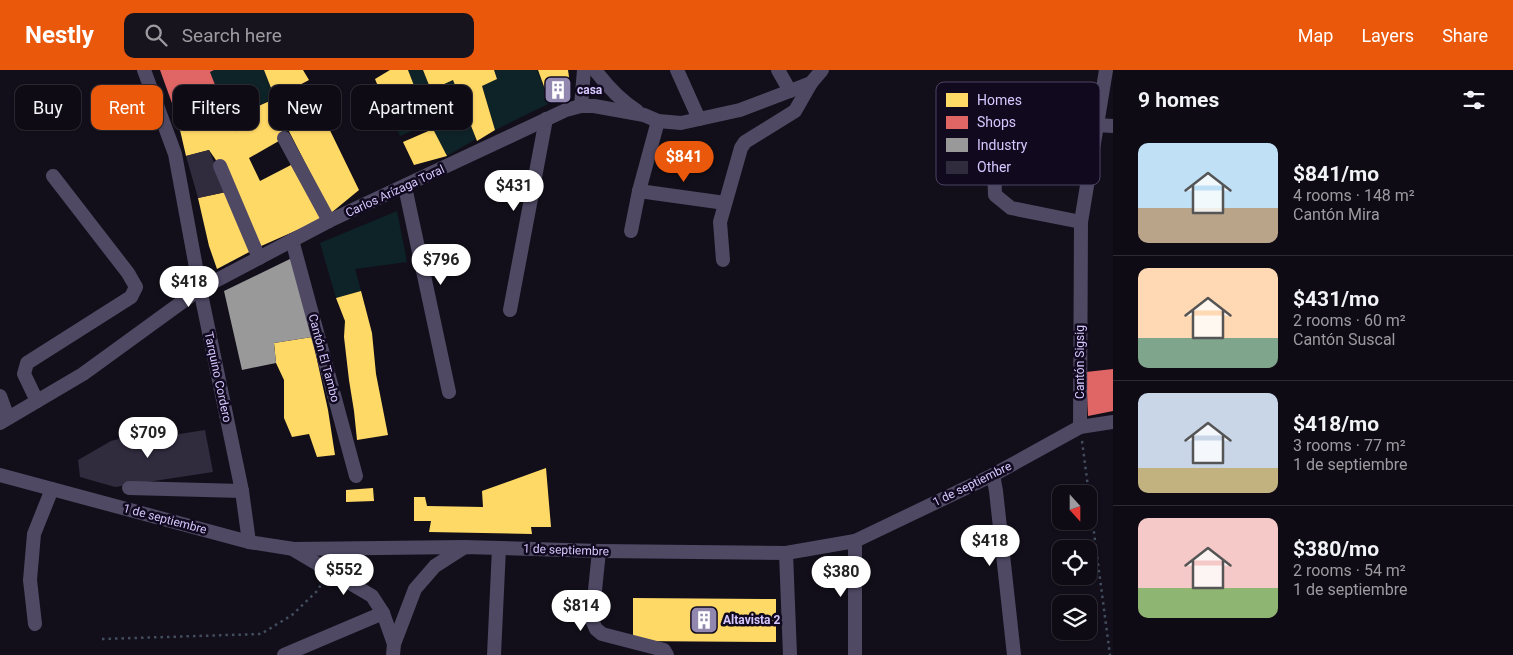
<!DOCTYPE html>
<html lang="en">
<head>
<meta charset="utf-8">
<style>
	body { margin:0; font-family:Roboto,sans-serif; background:#17141d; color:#f1f3f6; height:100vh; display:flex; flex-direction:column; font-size:19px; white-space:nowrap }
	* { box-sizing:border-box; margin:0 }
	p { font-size:16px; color:#9b9ba0 }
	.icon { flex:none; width:28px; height:28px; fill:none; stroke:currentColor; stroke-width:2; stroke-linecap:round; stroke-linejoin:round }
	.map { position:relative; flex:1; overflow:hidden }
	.panel { display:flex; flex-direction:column; background:#0e0b14; width:400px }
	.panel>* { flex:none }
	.hud { position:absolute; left:15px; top:15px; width:475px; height:45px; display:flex; gap:10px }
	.needle { width:32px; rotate:159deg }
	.fabs { position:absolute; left:1052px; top:415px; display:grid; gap:10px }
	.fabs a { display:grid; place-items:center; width:45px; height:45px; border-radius:10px; background:#0e0b14; box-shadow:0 1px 4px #0004,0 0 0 1px #2e2b34; font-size:25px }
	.price { position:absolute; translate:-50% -42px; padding:0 11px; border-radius:18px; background:#fff; color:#222; font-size:16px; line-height:32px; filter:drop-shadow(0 1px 2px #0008) }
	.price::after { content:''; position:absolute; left:50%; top:30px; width:15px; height:11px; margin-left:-8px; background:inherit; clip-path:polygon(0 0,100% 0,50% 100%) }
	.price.selected { background:#ea580c; color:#fff }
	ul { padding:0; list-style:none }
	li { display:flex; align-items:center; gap:15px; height:125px; padding:0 25px }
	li+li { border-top:1px solid #2e2b34 }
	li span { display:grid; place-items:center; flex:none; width:140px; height:100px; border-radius:10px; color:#555 }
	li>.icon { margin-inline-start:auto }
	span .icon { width:60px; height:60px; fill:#fffc; stroke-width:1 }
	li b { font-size:21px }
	h2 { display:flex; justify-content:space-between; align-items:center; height:60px; padding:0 25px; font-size:21px }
	.tag { padding:0 18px; border-radius:10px; background:#0e0b14; box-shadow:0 1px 4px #0004,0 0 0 1px #2e2b34; font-size:18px; line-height:45px }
	.tag.selected { background:#ea580c; color:#fff }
	header { display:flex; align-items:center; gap:30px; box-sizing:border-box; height:70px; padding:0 25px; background:#ea580c; color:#fff }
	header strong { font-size:24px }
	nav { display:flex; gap:28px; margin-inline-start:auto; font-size:18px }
	.search { width:350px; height:45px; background:#17141d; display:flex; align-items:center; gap:12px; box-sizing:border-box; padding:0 18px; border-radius:10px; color:#9b9ba0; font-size:19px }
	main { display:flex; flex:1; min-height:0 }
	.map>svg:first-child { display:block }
</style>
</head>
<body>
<header>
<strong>Nestly</strong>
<div class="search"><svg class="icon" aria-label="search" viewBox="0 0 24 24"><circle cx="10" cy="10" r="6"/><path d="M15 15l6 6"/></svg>Search here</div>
<nav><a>Map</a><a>Layers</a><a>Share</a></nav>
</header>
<main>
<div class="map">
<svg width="1113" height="585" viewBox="0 0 1113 585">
	<rect width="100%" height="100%" fill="#120f1a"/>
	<g fill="#0e2327">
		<path d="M214,0H264L275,28L231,48L221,30L210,2Z"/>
		<path d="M408,0H423L431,20L453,10L476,69L447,86L429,54L400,66L388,40L418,26Z"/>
		<path d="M494,0H537L550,33L495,60L482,16Z"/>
		<path d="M397,141L407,192L355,199L361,221L336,228L320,173Z"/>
	</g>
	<g fill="#ffd966">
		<path d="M264,0H303L309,10L275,28Z"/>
		<path d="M390,0H408L418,26L388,40L375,9Z"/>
		<path d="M423,0H494L497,9L482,16L495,60L477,71L453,10L431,20Z"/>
		<path d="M538,0H568L571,22L550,33Z"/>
		<path d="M311,19L322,44L359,120L331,143L275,34Z"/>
		<path d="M221,30L236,62L231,48L272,30L284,68L249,88L260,111L291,95L322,149L259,177L220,96L209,80L186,86L177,47Z"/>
		<path d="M433,59L447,86L414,95L403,72Z"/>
		<path d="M226,122L253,180L217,199L209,176L198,128Z"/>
		<path d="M361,221L372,263L376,304L388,365L357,370L354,341L349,310L344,267L345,251L336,228Z"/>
		<path d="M312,267L328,340L335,385L317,387L309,364L292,367L284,348V310L276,293L274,273Z"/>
		<path d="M546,398L551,457H531L532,464L429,462L431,451H414V427H425L427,436L483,437L482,421Z"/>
		<path d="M373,418L374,431L346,432V420Z"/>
		<path d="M633,528L776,529V572L633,571Z"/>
	</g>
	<g fill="#e06666">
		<path d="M160,0H214L210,2L221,30L177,47Z"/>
		<path d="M1113,299V341L1088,346L1086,302Z"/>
	</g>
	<path fill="#999" d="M292,188L312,267L274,273L276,293L242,300L224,221Z"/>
	<g fill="#312b3e">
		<path d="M209,80L226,122L198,128L186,86Z"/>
		<path d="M205,360L213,402L115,417L80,407L78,390L111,371L141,363V370Z"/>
	</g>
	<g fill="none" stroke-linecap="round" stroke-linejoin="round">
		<g stroke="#424d5e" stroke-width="2.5" stroke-dasharray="2.5 4" stroke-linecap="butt">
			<path d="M1082,371L1110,585"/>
			<path d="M102,569L261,564L292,545L317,521L322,513"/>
		</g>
		<g stroke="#4f4964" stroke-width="14">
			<path d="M144,0L175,84L200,219L242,421L249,472"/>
			<path d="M595,0C607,16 620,30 637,41"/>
			<path d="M677,0L699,49"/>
			<path d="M778,0L790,21"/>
			<path d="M984,26L1001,27L994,96L995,125L1011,138L1081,152"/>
			<path d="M581,36L584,0"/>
			<path d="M1097,55L1113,56"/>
			<path d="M284,68L329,151"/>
			<path d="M220,96L259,188"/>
			<path d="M405,117L449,322"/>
			<path d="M639,121L725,133"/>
			<path d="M631,161L639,121L658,51"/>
			<path d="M292,170L356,406"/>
			<path d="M723,190L720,152L741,78L745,72L795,41L811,13"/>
			<path d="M510,240L546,49"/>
			<path d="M0,326L8,348"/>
			<path d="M37,331L24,304L27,293L131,227L136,217L128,203L53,106"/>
			<path d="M0,353L83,304L200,219L329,151L566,40L581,36H594L644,45L658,51L681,53L740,40L811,13L822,0"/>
			<path d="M1080,357L1081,152L1106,0"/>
			<path d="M0,405L249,472L294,479L464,477L599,481L786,483L855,471L993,405L1080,357L1113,352"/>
			<path d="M993,405L996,421L1014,585"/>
			<path d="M129,418L242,421"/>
			<path d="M855,471V585"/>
			<path d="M294,480L372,526L383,543L394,574"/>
			<path d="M599,481L592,550L596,559L602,564L664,580L667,585"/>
			<path d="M786,483L790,585"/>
			<path d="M35,554L30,510L34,464L52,419"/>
			<path d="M284,585L383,543"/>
			<path d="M393,585L394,574L415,519L435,496L463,478"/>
			<path d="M494,585L499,478"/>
		</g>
	</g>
	<defs>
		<symbol id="building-square" viewBox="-11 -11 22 22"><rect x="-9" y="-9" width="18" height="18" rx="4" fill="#9187af" stroke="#110a1f"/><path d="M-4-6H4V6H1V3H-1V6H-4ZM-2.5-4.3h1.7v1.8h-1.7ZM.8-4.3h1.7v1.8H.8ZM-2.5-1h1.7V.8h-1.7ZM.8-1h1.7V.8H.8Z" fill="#fff"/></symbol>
	</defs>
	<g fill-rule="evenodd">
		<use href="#building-square" x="542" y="4" width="32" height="32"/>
		<use href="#building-square" x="688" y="534" width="32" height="32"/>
	</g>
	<g text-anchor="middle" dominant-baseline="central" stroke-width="5" stroke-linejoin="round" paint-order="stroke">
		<g font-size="12" font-weight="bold" fill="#d6c8ff" stroke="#110a1f" text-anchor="start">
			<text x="577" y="20">casa</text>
			<text x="723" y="550">Altavista 2</text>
		</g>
		<g font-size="12" fill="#d6c8ff" stroke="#110a1f">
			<text transform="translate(395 121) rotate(-25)">Carlos Arízaga Toral</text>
			<text transform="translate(324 288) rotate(75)">Cantón El Tambo</text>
			<text transform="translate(1080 292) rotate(-90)">Cantón Sigsig</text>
			<text transform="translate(218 307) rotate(78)">Tarquino Cordero</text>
			<text transform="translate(972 414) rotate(-26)">1 de septiembre</text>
			<text transform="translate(165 449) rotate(15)">1 de septiembre</text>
			<text transform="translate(566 480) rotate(2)">1 de septiembre</text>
		</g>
	</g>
	<rect x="936" y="12" width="164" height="103" rx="8" fill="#110a1f" stroke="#4c4362" stroke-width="1"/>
	<rect x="946" y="23" width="22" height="14" fill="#ffd966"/>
	<rect x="946" y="46" width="22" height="13" fill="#e06666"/>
	<rect x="946" y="68" width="22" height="14" fill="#999"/>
	<rect x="946" y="91" width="22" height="13" fill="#312b3e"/>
	<g font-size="14" fill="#d6c8ff">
		<text x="977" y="35">Homes</text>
		<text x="977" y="57">Shops</text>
		<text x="977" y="80">Industry</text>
		<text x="977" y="102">Other</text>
	</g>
</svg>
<div class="fabs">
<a><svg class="needle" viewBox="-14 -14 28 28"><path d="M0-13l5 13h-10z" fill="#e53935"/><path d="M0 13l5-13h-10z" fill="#9b9ba0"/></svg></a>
<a><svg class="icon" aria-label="locate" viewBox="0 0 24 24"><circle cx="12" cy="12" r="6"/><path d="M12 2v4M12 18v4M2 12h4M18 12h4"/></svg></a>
<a><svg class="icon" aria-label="layers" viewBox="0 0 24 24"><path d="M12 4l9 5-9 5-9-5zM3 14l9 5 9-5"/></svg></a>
</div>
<b class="price selected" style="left:684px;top:113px">$841</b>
<b class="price" style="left:514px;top:142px">$431</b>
<b class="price" style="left:441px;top:216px">$796</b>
<b class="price" style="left:189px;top:238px">$418</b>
<b class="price" style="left:148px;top:389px">$709</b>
<b class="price" style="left:990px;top:497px">$418</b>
<b class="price" style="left:344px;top:526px">$552</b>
<b class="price" style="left:841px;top:528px">$380</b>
<b class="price" style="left:581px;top:562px">$814</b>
<div class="hud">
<a class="tag">Buy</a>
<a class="tag selected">Rent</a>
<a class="tag">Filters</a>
<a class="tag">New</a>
<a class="tag">Apartment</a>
</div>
</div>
<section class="panel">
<h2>9 homes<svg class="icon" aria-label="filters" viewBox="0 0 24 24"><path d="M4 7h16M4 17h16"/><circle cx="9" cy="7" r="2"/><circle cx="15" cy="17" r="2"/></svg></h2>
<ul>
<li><span style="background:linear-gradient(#bfe0f5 65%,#b9a48a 0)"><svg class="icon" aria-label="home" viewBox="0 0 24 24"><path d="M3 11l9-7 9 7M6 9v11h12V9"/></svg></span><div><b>$841/mo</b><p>4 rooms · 148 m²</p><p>Cantón Mira</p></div></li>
<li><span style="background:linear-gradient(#ffd9b3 70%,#7fa58c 0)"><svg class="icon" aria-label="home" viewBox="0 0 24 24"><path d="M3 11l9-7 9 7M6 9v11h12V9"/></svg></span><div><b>$431/mo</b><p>2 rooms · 60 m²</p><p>Cantón Suscal</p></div></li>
<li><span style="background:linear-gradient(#c9d6e8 75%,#c2b280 0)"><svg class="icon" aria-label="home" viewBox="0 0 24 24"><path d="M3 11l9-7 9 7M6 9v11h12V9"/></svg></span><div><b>$418/mo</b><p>3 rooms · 77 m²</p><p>1 de septiembre</p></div></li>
<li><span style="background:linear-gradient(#f6c9c9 70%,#8fb573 0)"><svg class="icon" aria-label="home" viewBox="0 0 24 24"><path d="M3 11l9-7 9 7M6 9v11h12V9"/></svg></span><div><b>$380/mo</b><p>2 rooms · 54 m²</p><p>1 de septiembre</p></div></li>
</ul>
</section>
</main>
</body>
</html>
